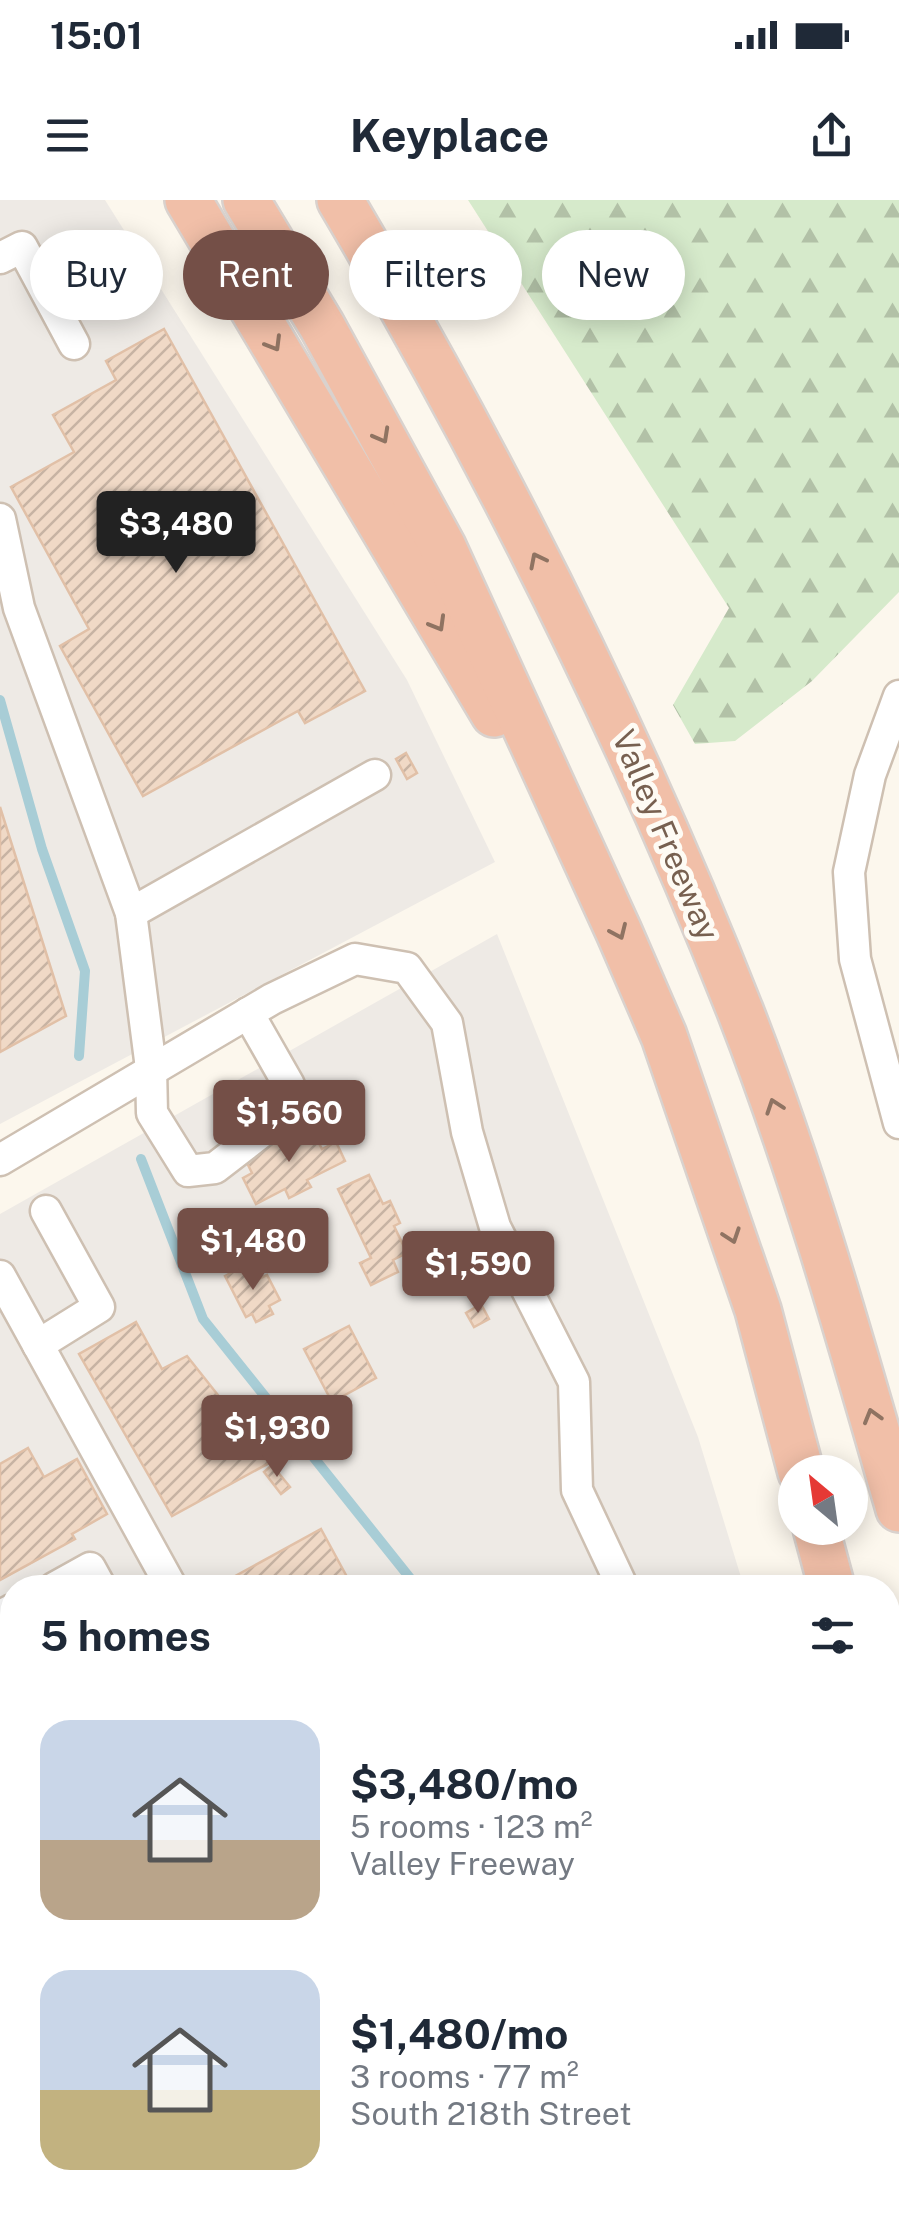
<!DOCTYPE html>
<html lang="en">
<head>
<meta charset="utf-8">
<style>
	body { margin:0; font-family:"Public Sans",sans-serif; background:#f2f2f3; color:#1f2937; height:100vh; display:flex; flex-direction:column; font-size:38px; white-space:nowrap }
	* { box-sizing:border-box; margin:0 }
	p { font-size:32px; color:#747a83 }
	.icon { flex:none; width:55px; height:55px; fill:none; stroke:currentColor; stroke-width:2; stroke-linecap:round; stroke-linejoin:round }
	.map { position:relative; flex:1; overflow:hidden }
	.side { position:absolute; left:0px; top:1375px; width:900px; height:640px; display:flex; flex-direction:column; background:#fff; border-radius:40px 40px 0 0; box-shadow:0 5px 25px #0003 }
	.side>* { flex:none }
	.banner { position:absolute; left:30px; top:30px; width:840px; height:90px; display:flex; gap:20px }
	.needle { width:65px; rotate:331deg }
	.controls { position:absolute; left:778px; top:1255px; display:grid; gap:20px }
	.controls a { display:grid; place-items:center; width:90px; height:90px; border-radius:50%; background:#fff; box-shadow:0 5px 25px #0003; font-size:50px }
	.price { position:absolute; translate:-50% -85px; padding:0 22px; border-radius:10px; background:#744f47; color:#fff; font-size:32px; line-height:65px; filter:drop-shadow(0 2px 5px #0008) }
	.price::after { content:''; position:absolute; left:50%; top:60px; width:30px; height:22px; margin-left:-15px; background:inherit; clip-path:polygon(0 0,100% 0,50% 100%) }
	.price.selected { background:#222; color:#fff }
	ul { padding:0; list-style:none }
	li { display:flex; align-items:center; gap:30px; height:250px; padding:0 40px }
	li span { display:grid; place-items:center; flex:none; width:280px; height:200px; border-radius:30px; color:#555 }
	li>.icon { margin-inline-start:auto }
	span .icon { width:120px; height:120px; fill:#fffc; stroke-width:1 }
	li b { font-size:42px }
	h2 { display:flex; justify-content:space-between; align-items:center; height:120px; padding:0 40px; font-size:42px }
	.tag { padding:0 35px; border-radius:45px; background:#fff; box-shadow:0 5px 25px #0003; font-size:35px; line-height:90px }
	.tag.selected { background:#744f47; color:#fff }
	.status { display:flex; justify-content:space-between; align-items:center; height:70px; padding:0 50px; background:#fff; direction:ltr }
	.status svg { height:28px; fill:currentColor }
	header { display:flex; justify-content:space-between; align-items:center; height:130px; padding:0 40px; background:#fff; font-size:45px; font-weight:700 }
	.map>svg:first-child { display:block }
</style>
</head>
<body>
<div class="status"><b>15:01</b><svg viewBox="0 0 49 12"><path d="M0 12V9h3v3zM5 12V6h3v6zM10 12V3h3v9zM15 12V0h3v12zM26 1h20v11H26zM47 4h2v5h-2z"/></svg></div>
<header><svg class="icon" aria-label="menu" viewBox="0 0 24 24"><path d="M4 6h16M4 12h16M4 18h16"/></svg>Keyplace<svg class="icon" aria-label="share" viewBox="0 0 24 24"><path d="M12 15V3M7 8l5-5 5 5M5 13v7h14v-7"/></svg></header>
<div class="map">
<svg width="899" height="2015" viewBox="0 0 899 2015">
	<defs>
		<pattern id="forest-firs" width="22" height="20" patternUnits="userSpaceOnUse" patternTransform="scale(2.5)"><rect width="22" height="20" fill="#d6eacb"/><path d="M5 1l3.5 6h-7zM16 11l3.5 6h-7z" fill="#b2c1a7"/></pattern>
		<pattern id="building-hatch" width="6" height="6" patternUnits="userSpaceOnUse" patternTransform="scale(2.5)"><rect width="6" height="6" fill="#f0d9c6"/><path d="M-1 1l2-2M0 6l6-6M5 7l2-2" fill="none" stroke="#c7b3a3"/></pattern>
	</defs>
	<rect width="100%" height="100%" fill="#fcf7ed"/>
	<path fill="#f3e9dc" d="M22,2002H301L308,2015H1Z"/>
	<g fill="#eeeae5">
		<path d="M0,0H105L407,480L495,662L0,924Z"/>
		<path d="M497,734L698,1237L744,1387L12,1388V1907L0,1883V1014Z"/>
		<path d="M702,2002L705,2015H308L301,2003Z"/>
	</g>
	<path fill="url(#forest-firs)" d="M468,0H899V392L812,481L735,541L695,544L673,505L729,408Z"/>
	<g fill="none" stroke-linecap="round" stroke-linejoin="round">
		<g stroke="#a8cdd6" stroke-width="10">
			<path d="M0,500L42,649L85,771L79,856"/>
			<path d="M141,959L203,1119L418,1388"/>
			<path d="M685,2002L690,2015"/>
		</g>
	</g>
	<g fill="url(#building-hatch)" stroke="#e1c0a7" stroke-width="2.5">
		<path d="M164,129L365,491L305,523L298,511L143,596L60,446L89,429L11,287L74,252L53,215L116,180L106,161Z"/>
		<path d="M406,553L417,573L407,579L396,559Z"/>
		<path d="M0,607L66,816L0,852Z"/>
		<path d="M293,927L297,935L311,928L322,949L336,942L345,961L307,980L311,987L289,998L285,989L256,1004L243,978L252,973L245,959Z"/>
		<path d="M369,975L383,1004L390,1001L400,1023L394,1026L407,1053L393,1060L398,1072L371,1085L360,1063L371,1058L338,989Z"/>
		<path d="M246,1065L254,1081L267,1075L280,1100L269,1106L273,1114L256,1122L252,1114L246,1117L225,1076Z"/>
		<path d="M481,1104L489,1119L474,1127L466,1113Z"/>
		<path d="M136,1122L162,1169L187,1156L271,1262L172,1316L79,1154Z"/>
		<path d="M349,1126L376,1178L332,1202L304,1149Z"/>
		<path d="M28,1248L44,1277L77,1259L107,1314L72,1334L75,1339L0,1380V1264Z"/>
		<path d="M272,1265L290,1287L281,1294L264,1272Z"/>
		<path d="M321,1329L353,1388H218L217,1386Z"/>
		<path d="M12,1638V1759L0,1738V1645Z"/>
	</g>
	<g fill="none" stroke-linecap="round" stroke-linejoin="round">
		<defs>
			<g id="minor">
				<path d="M0,58L22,47L74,144"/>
				<path d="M0,319L19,408L131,713L151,868L152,913L188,971L215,968L286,913L289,885L248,813"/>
				<path d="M899,496L870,575L849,672L855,759L899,923"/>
				<path d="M131,713L375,575"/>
				<path d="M0,960L272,799L355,759L407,768L447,823L467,932L495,1027L574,1182L577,1290L623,1388"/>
				<path d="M0,1076L172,1388"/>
				<path d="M38,1145L99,1107L46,1011"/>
				<path d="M54,1388L90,1368L101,1388"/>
				<path d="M0,1416L12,1410"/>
				<path d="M0,1582L12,1575"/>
				<path d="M520,2002L523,2015"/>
				<path d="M395,2015L397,2002"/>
			</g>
			<g id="highway">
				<path d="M188,0L494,514"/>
				<path d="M246,0L322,126L443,347L619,732L664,836L758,1110L801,1272"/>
				<path d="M340,0C494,261 630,531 741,813C804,975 851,1142 899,1309"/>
				<path d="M816,1328L832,1388"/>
				<path d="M888,1638L899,1695"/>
			</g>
		</defs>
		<use href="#minor" stroke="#cec0b2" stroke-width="35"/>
		<use href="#highway" stroke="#d9d2ce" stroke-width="50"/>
		<use href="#minor" stroke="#fff" stroke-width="30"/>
		<use href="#highway" stroke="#f1bfa8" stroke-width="45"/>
	</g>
	<defs><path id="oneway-chevron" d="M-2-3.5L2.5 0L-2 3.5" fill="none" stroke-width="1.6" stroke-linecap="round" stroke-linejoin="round" transform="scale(2.5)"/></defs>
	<g stroke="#8f7362">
		<use href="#oneway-chevron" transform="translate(274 144) rotate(59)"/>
		<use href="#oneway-chevron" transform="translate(382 236) rotate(61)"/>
		<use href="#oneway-chevron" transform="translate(537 360) rotate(-117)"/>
		<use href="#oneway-chevron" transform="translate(438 424) rotate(60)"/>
		<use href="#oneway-chevron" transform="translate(619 732) rotate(66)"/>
		<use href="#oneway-chevron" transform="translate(774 906) rotate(-109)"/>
		<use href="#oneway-chevron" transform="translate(732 1036) rotate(71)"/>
		<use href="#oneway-chevron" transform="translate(872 1216) rotate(-106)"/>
	</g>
	<g text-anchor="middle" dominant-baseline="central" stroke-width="10" stroke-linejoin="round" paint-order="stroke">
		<g font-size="32" fill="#776050" stroke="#fefbf4">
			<text transform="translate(666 635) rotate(67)">Valley Freeway</text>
		</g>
	</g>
</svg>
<div class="controls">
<a><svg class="needle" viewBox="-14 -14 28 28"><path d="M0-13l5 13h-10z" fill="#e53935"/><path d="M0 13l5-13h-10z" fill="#747a83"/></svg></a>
</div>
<b class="price selected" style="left:176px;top:376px">$3,480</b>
<b class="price" style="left:289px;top:965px">$1,560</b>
<b class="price" style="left:253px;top:1093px">$1,480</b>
<b class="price" style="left:478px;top:1116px">$1,590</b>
<b class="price" style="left:277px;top:1280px">$1,930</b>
<div class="banner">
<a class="tag">Buy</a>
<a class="tag selected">Rent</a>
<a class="tag">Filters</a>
<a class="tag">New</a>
</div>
<section class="side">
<h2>5 homes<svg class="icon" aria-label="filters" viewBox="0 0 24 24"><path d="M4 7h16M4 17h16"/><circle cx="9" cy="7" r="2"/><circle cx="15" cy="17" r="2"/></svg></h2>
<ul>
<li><span style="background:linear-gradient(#c9d6e8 60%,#b9a48a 0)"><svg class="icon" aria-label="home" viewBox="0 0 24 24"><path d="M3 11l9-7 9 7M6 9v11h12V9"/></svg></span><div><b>$3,480/mo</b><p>5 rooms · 123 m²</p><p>Valley Freeway</p></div></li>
<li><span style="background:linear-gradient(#c9d6e8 60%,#c2b280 0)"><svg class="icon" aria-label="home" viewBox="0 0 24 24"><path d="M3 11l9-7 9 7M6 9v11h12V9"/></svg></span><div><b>$1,480/mo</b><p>3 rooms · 77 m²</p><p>South 218th Street</p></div></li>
</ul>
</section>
</div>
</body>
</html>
